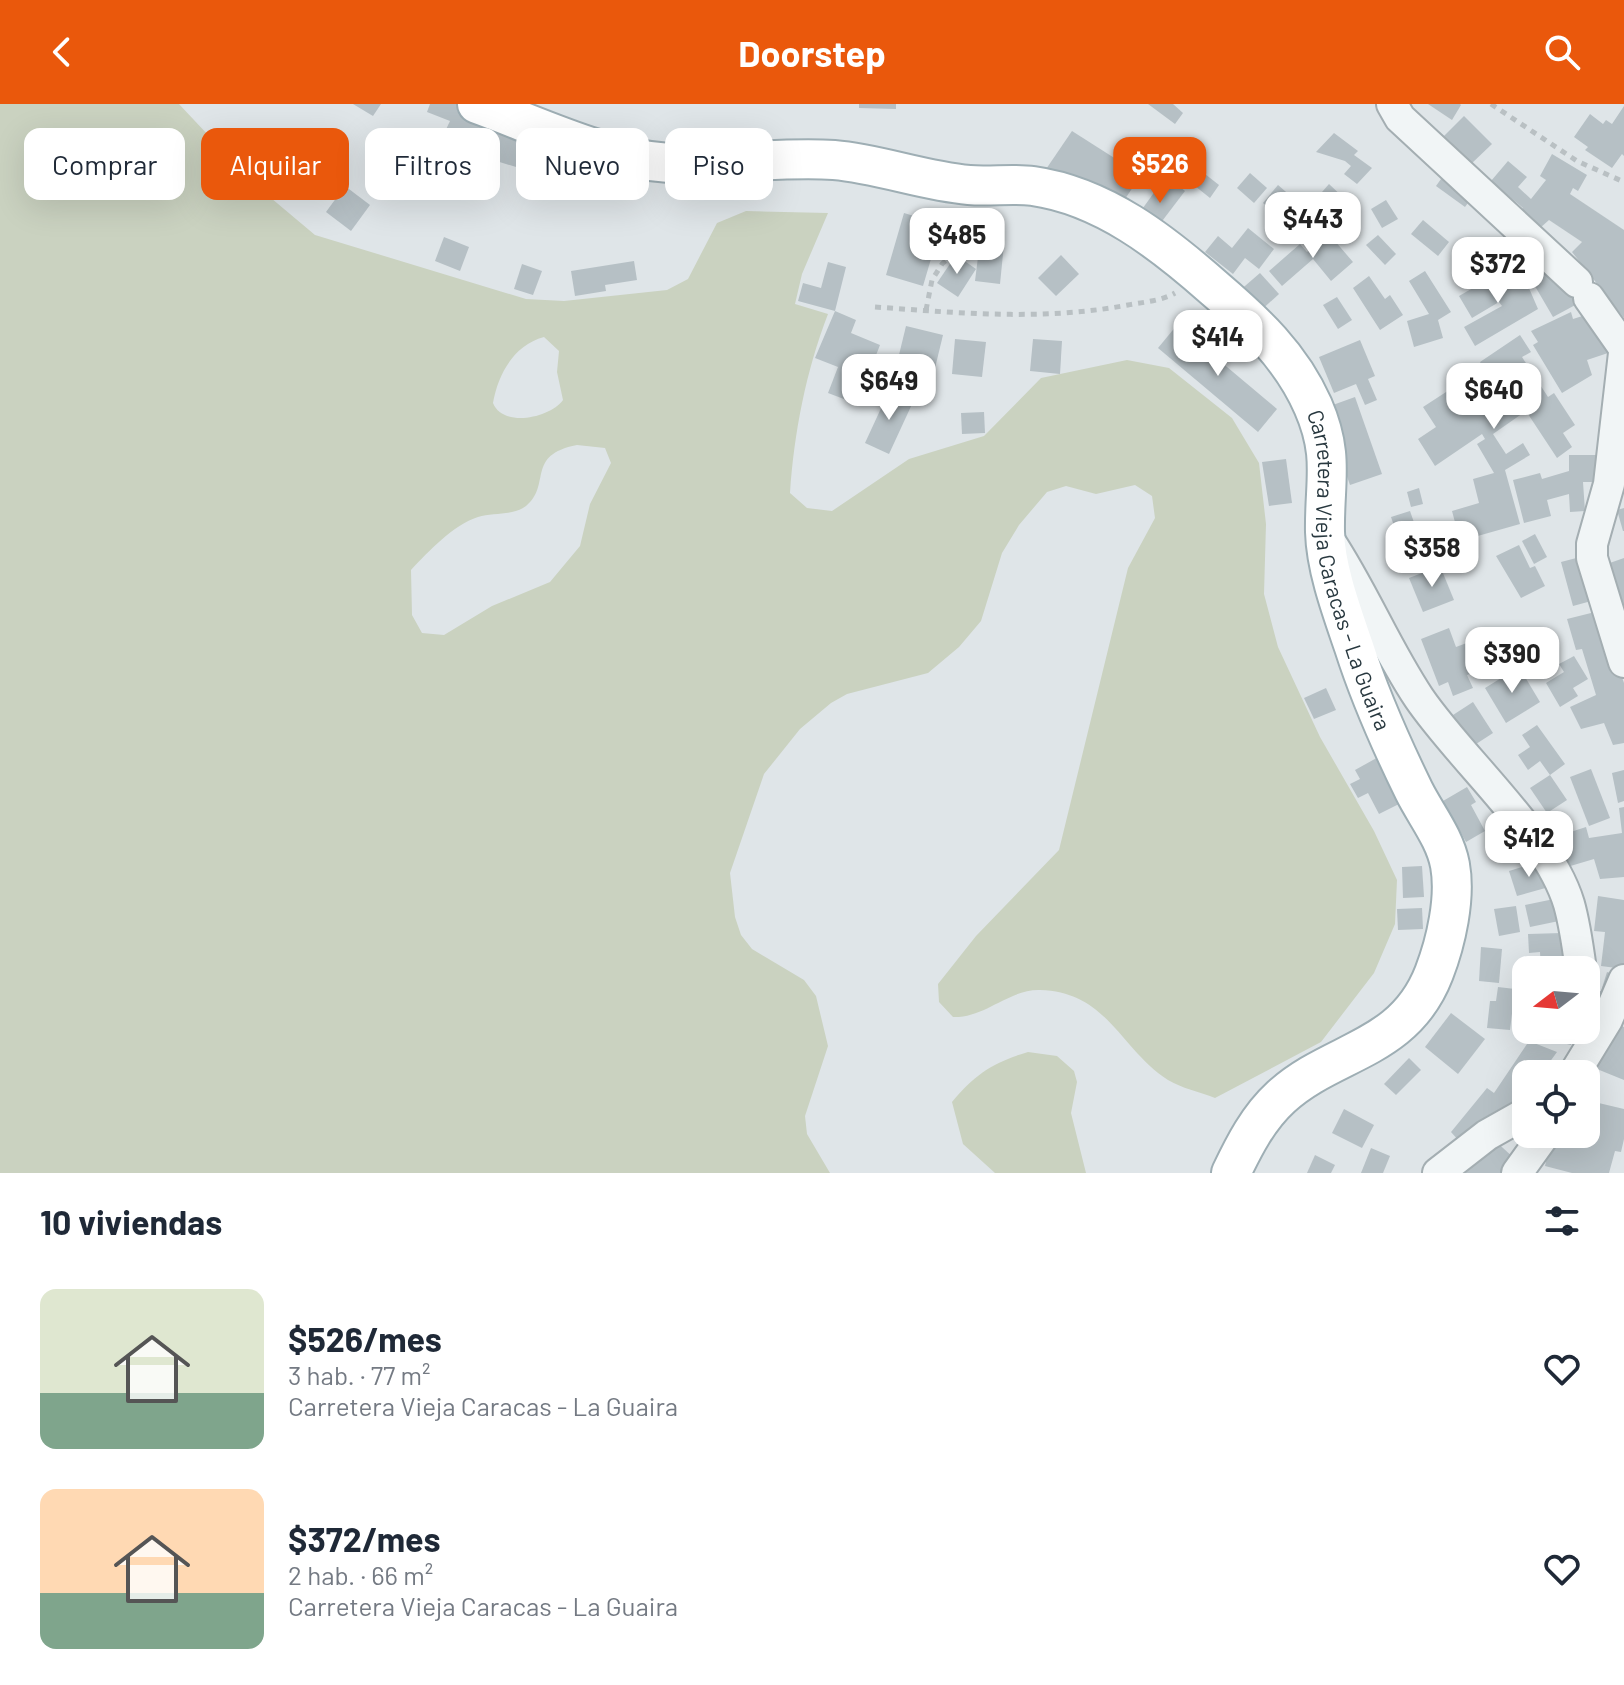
<!DOCTYPE html>
<html lang="es">
<head>
<meta charset="utf-8">
<style>
	body { margin:0; font-family:Barlow,sans-serif; background:#f2f2f3; color:#1f2937; height:100vh; display:flex; flex-direction:column; font-size:30px; white-space:nowrap }
	* { box-sizing:border-box; margin:0 }
	p { font-size:26px; color:#747a83 }
	.icon { flex:none; width:44px; height:44px; fill:none; stroke:currentColor; stroke-width:2; stroke-linecap:round; stroke-linejoin:round }
	.map { position:relative; height:1069px; overflow:hidden }
	.details { display:flex; flex-direction:column; background:#fff; flex:1 }
	.details>* { flex:none }
	.top-card { position:absolute; left:24px; top:24px; width:800px; height:72px; display:flex; gap:16px }
	.needle { width:52px; rotate:254deg }
	.tools { position:absolute; left:1512px; top:852px; display:grid; gap:16px }
	.tools a { display:grid; place-items:center; width:88px; height:88px; border-radius:16px; background:#fff; box-shadow:0 8px 32px #0002; font-size:40px }
	.price { position:absolute; translate:-50% -68px; padding:0 18px; border-radius:16px; background:#fff; color:#222; font-size:26px; line-height:52px; filter:drop-shadow(0 2px 4px #0008) }
	.price::after { content:''; position:absolute; left:50%; top:48px; width:24px; height:18px; margin-left:-12px; background:inherit; clip-path:polygon(0 0,100% 0,50% 100%) }
	.price.selected { background:#ea580c; color:#fff }
	ul { padding:0; list-style:none }
	li { display:flex; align-items:center; gap:24px; height:200px; padding:0 40px }
	li span { display:grid; place-items:center; flex:none; width:224px; height:160px; border-radius:16px; color:#555 }
	li>.icon { margin-inline-start:auto }
	span .icon { width:96px; height:96px; fill:#fffc; stroke-width:1 }
	li b { font-size:34px }
	h2 { display:flex; justify-content:space-between; align-items:center; height:96px; padding:0 40px; font-size:34px }
	.chip { padding:0 28px; border-radius:16px; background:#fff; box-shadow:0 8px 32px #0002; font-size:28px; line-height:72px }
	.chip.selected { background:#ea580c; color:#fff }
	header { display:flex; justify-content:space-between; align-items:center; height:104px; padding:0 40px; background:#ea580c; color:#fff; font-size:36px; font-weight:700 }
	.map>svg:first-child { display:block }
</style>
</head>
<body>
<header><svg class="icon" aria-label="back" viewBox="0 0 24 24"><path d="M15 5l-7 7 7 7"/></svg>Doorstep<svg class="icon" aria-label="search" viewBox="0 0 24 24"><circle cx="10" cy="10" r="6"/><path d="M15 15l6 6"/></svg></header>
<div class="map">
<svg width="1624" height="1069" viewBox="0 0 1624 1069">
	<rect width="100%" height="100%" fill="#dfe5e8"/>
	<g fill="#cad2c0" fill-rule="evenodd">
		<path d="M0,0H179L253,79L315,131L526,195L564,197L667,186L688,175L717,119L746,107L828,109L802,170L795,200L828,210C806,267 794,329 790,389L807,404L832,407L909,355L984,332L1041,274L1127,256L1169,264L1232,314L1259,359L1266,420L1264,490L1278,543L1320,633L1374,727L1397,776L1395,820L1374,869L1321,938L1215,994C1200,988 1181,984 1168,976C1120,945 1108,888 1040,886C1009,885 985,914 953,913L939,898L938,880L976,832L1059,746L1128,464L1155,414L1152,392L1135,381L1096,390L1066,382L1047,388L1019,421L1002,449L981,517L959,543L928,569L847,590L831,599L800,625L764,670L730,769L735,813L741,831L752,845L804,876L816,892L828,942L805,1012L807,1030L830,1069H0ZM544,233L559,247L557,268L563,296C550,314 503,324 493,299C498,270 514,241 544,233ZM577,341L605,344L611,359L590,400L580,442L550,478L492,502L444,531L422,529L412,511L411,466C429,447 453,421 478,413C493,408 513,412 526,402C552,381 525,351 577,341Z"/>
		<path d="M1028,948L1057,952L1074,967L1077,978L1071,1009L1086,1069H995L963,1040L952,998C975,970 994,958 1028,948Z"/>
	</g>
	<g fill="#b6c0c5">
		<path d="M353,0H381L373,12Z"/>
		<path d="M430,0H527L577,22L565,78L493,56L494,49L483,46L481,53L440,38L450,17L427,8Z"/>
		<path d="M859,0H896V5L859,4Z"/>
		<path d="M1148,0H1173L1183,9L1175,20Z"/>
		<path d="M1428,0H1460L1461,1L1452,16Z"/>
		<path d="M1624,2V52L1622,50L1612,64L1585,46L1588,43L1574,33L1590,10L1603,20L1606,16L1612,20Z"/>
		<path d="M1464,12L1492,40L1470,61L1443,33Z"/>
		<path d="M1072,27L1141,71L1115,110L1040,74Z"/>
		<path d="M1334,29L1358,47L1354,51L1372,64L1357,80L1344,70L1351,62L1345,57L1316,48Z"/>
		<path d="M1552,50L1587,71L1578,87L1573,84L1570,90L1624,126V214L1572,148L1582,138L1549,116L1540,124L1521,107L1523,104L1491,77L1508,57L1527,73L1518,83L1531,95L1546,76L1540,72Z"/>
		<path d="M1451,61L1480,82L1465,103L1436,82Z"/>
		<path d="M1250,69L1267,84L1254,99L1237,84Z"/>
		<path d="M1205,70L1219,81L1210,94L1195,82Z"/>
		<path d="M1166,72L1185,87L1153,129L1135,115Z"/>
		<path d="M1329,80L1347,97L1334,112L1315,96Z"/>
		<path d="M1278,81L1300,100L1285,118L1263,99Z"/>
		<path d="M345,82L370,101L351,127L326,108Z"/>
		<path d="M1386,96L1398,115L1382,124L1371,105Z"/>
		<path d="M904,109L960,126L955,144L936,138L923,182L886,171Z"/>
		<path d="M1423,116L1449,138L1438,152L1411,130Z"/>
		<path d="M1248,124L1274,145L1259,165L1245,154L1233,170L1205,148L1218,132L1232,144Z"/>
		<path d="M1328,129L1353,158L1331,177L1313,155L1282,182L1269,167L1300,140L1307,148Z"/>
		<path d="M1378,131L1396,150L1385,161L1366,141Z"/>
		<path d="M444,133L469,143L460,167L435,157Z"/>
		<path d="M980,137L1004,140L1000,180L975,177Z"/>
		<path d="M956,151L976,165L958,193L937,179Z"/>
		<path d="M1061,151L1079,170L1056,192L1038,174Z"/>
		<path d="M634,157L637,176L605,181L606,187L575,192L571,167Z"/>
		<path d="M828,158L846,163L835,207L798,197L803,179L821,184Z"/>
		<path d="M522,160L542,167L533,191L514,185Z"/>
		<path d="M1519,161L1538,205L1475,242L1464,223L1502,202L1499,198L1472,214L1459,192L1492,173L1494,178Z"/>
		<path d="M1552,162L1592,192L1553,213L1532,177Z"/>
		<path d="M1425,167L1451,208L1438,216L1443,234L1414,243L1407,217L1429,210L1409,177Z"/>
		<path d="M1260,169L1279,190L1258,209L1238,188Z"/>
		<path d="M1369,172L1385,195L1390,191L1403,211L1380,226L1353,184Z"/>
		<path d="M1337,193L1352,216L1338,225L1323,201Z"/>
		<path d="M835,207L856,216L851,229L880,241L857,300L828,289L838,263L815,254Z"/>
		<path d="M1598,207L1611,248L1587,256L1592,271L1562,289L1533,241L1538,238L1531,227L1571,208L1573,215Z"/>
		<path d="M1177,221L1277,305L1258,328L1158,244Z"/>
		<path d="M906,222L943,231L935,264L898,255Z"/>
		<path d="M1520,231L1531,248L1522,253L1548,293L1554,289L1575,321L1563,329L1572,343L1557,354L1526,307L1493,330L1506,350L1523,339L1530,351L1505,366L1520,420L1460,437L1452,407L1479,399L1473,375L1494,369L1477,340L1485,335L1482,330L1435,362L1418,335L1436,323L1423,303L1483,264L1480,258Z"/>
		<path d="M955,235L986,238L982,273L952,270Z"/>
		<path d="M1033,235L1062,237L1060,270L1030,267Z"/>
		<path d="M1360,236L1375,272L1368,275L1377,296L1365,301L1356,280L1334,289L1319,253Z"/>
		<path d="M889,287L913,298L889,350L865,339Z"/>
		<path d="M1355,293L1382,370L1350,381L1330,324V302Z"/>
		<path d="M984,308L985,329L962,330L961,309Z"/>
		<path d="M1569,351H1602L1599,378H1583L1585,407L1570,408L1569,390L1547,396L1551,412L1524,419L1513,376L1540,369L1542,375L1569,367Z"/>
		<path d="M1286,355L1292,399L1269,402L1262,358Z"/>
		<path d="M1419,384L1423,400L1411,403L1407,388Z"/>
		<path d="M1624,404V427H1623L1617,406Z"/>
		<path d="M1410,407L1418,430L1399,437L1391,413Z"/>
		<path d="M1445,426L1453,446L1426,456L1419,435Z"/>
		<path d="M1535,430L1547,453L1534,460L1522,437Z"/>
		<path d="M1519,441L1530,464L1535,462L1545,482L1521,494L1496,452Z"/>
		<path d="M1584,452L1595,496L1573,502L1561,458Z"/>
		<path d="M1624,454V516L1604,461Z"/>
		<path d="M1440,462L1454,496L1423,508L1409,474Z"/>
		<path d="M1599,507L1624,579V639L1613,641L1604,619L1581,625L1570,603L1596,591L1582,545L1576,546L1567,515Z"/>
		<path d="M1449,524L1456,543L1480,534L1491,562L1467,571L1473,584L1453,592L1448,578L1439,582L1421,535Z"/>
		<path d="M1574,552L1588,575L1573,584L1578,592L1560,603L1546,579L1564,568L1559,560Z"/>
		<path d="M1519,563L1540,598L1506,619L1485,584Z"/>
		<path d="M1326,584L1336,606L1314,615L1304,594Z"/>
		<path d="M1473,598L1493,629L1473,642L1453,611Z"/>
		<path d="M1537,621L1565,660L1550,671L1540,657L1528,666L1518,651L1530,643L1522,631Z"/>
		<path d="M1382,651L1401,699L1379,710L1368,689L1358,694L1350,680L1360,675L1355,666Z"/>
		<path d="M1591,665L1610,714L1589,722L1570,673Z"/>
		<path d="M1624,666V697L1618,699L1612,669Z"/>
		<path d="M1550,671L1567,696L1547,709L1530,684Z"/>
		<path d="M1467,683L1476,698L1471,701L1485,727L1466,738L1443,697Z"/>
		<path d="M1624,703V773L1600,775L1594,755L1567,763L1549,735L1586,723L1589,734L1622,729L1619,704Z"/>
		<path d="M1526,733L1531,743L1503,754L1499,743Z"/>
		<path d="M1542,757L1549,783L1517,792L1509,767Z"/>
		<path d="M1422,762L1424,793L1403,794L1402,763Z"/>
		<path d="M1598,792L1624,796V865L1601,862L1605,828L1594,827Z"/>
		<path d="M1554,795L1559,817L1530,823L1525,801Z"/>
		<path d="M1516,802L1520,828L1499,832L1494,805Z"/>
		<path d="M1422,804L1423,825L1398,826L1397,805Z"/>
		<path d="M1562,829L1564,866H1541L1540,848L1529,849L1528,830Z"/>
		<path d="M1481,843L1502,845L1499,879L1479,877Z"/>
		<path d="M1607,868L1619,872L1609,905L1592,899L1596,886L1601,887Z"/>
		<path d="M1498,883L1515,885L1510,926L1487,924L1490,897H1496Z"/>
		<path d="M1451,909L1485,935L1458,970L1425,943Z"/>
		<path d="M1610,917L1624,923V976L1592,963Z"/>
		<path d="M1525,918L1526,926H1575L1571,941L1522,929Z"/>
		<path d="M1529,937L1557,948L1541,970H1526V990L1514,1004L1459,1037L1451,1028L1487,984L1494,989Z"/>
		<path d="M1409,954L1421,966L1396,991L1384,980Z"/>
		<path d="M1586,996L1624,1005V1035L1621,1048L1615,1047L1609,1069H1572L1545,1062L1552,1031L1565,1035L1566,1030H1586Z"/>
		<path d="M1344,1005L1374,1021L1362,1044L1332,1029Z"/>
		<path d="M1490,1032L1516,1056L1504,1069H1456Z"/>
		<path d="M1371,1044L1390,1052L1383,1069H1361Z"/>
		<path d="M1315,1051L1335,1061L1331,1069H1307Z"/>
	</g>
	<g fill="none" stroke-linecap="round" stroke-linejoin="round">
		<defs>
			<g id="minor">
				<path d="M1392,0L1400,14L1577,178"/>
				<path d="M1589,194L1624,244"/>
				<path d="M1624,249L1609,380L1592,440V454L1624,558"/>
				<path d="M1329,436C1363,487 1385,543 1419,594C1462,657 1548,730 1569,800C1575,821 1578,844 1581,866"/>
				<path d="M1574,970L1607,916L1624,876"/>
				<path d="M1438,1069L1487,1031L1526,1009"/>
				<path d="M1517,1069L1545,1030"/>
			</g>
			<g id="major">
				<path id="s1" d="M477,0C538,22 603,55 669,59C724,62 779,52 834,56C880,60 923,77 969,81C990,83 1012,79 1033,82C1103,92 1162,138 1214,184C1255,219 1291,252 1313,302C1335,352 1324,378 1325,428C1326,465 1342,508 1354,543C1370,593 1391,640 1414,687C1426,711 1445,734 1450,761C1456,794 1446,838 1434,869C1404,947 1332,946 1281,993C1258,1014 1244,1042 1231,1069"/>
			</g>
		</defs>
		<use href="#minor" stroke="#a4aeb2" stroke-width="34"/>
		<use href="#major" stroke="#9eaeb4" stroke-width="42"/>
		<g stroke="#b9c0c3" stroke-width="5" stroke-dasharray="6 6" stroke-linecap="butt">
			<path d="M1491,0L1577,57L1624,78"/>
			<path d="M875,203C960,209 1043,217 1128,201C1144,198 1161,197 1175,189"/>
			<path d="M926,206L932,176L942,160L968,137L985,111"/>
		</g>
		<use href="#minor" stroke="#f1f5f6" stroke-width="30"/>
		<use href="#major" stroke="#fff" stroke-width="38"/>
	</g>
	<g text-anchor="middle" dominant-baseline="central" stroke-width="6" stroke-linejoin="round" paint-order="stroke">
		<g font-size="22" fill="#28383f" stroke="#eef4f6">
			<text stroke="none"><textPath href="#s1" startOffset="1104">Carretera Vieja Caracas - La Guaira</textPath></text>
		</g>
	</g>
</svg>
<div class="tools">
<a><svg class="needle" viewBox="-14 -14 28 28"><path d="M0-13l5 13h-10z" fill="#e53935"/><path d="M0 13l5-13h-10z" fill="#747a83"/></svg></a>
<a><svg class="icon" aria-label="locate" viewBox="0 0 24 24"><circle cx="12" cy="12" r="6"/><path d="M12 2v4M12 18v4M2 12h4M18 12h4"/></svg></a>
</div>
<b class="price selected" style="left:1160px;top:101px">$526</b>
<b class="price" style="left:1313px;top:156px">$443</b>
<b class="price" style="left:957px;top:172px">$485</b>
<b class="price" style="left:1498px;top:201px">$372</b>
<b class="price" style="left:1218px;top:274px">$414</b>
<b class="price" style="left:889px;top:318px">$649</b>
<b class="price" style="left:1494px;top:327px">$640</b>
<b class="price" style="left:1432px;top:485px">$358</b>
<b class="price" style="left:1512px;top:591px">$390</b>
<b class="price" style="left:1529px;top:775px">$412</b>
<div class="top-card">
<a class="chip">Comprar</a>
<a class="chip selected">Alquilar</a>
<a class="chip">Filtros</a>
<a class="chip">Nuevo</a>
<a class="chip">Piso</a>
</div>
</div>
<section class="details">
<h2>10 viviendas<svg class="icon" aria-label="filters" viewBox="0 0 24 24"><path d="M4 7h16M4 17h16"/><circle cx="9" cy="7" r="2"/><circle cx="15" cy="17" r="2"/></svg></h2>
<ul>
<li><span style="background:linear-gradient(#dfe7d0 65%,#7fa58c 0)"><svg class="icon" aria-label="home" viewBox="0 0 24 24"><path d="M3 11l9-7 9 7M6 9v11h12V9"/></svg></span><div><b>$526/mes</b><p>3 hab. · 77 m²</p><p>Carretera Vieja Caracas - La Guaira</p></div><svg class="icon" aria-label="heart" viewBox="0 0 24 24"><path d="M12 20l-8-8c-3-5 5-10 8-4 3-6 11-1 8 4z"/></svg></li>
<li><span style="background:linear-gradient(#ffd9b3 65%,#7fa58c 0)"><svg class="icon" aria-label="home" viewBox="0 0 24 24"><path d="M3 11l9-7 9 7M6 9v11h12V9"/></svg></span><div><b>$372/mes</b><p>2 hab. · 66 m²</p><p>Carretera Vieja Caracas - La Guaira</p></div><svg class="icon" aria-label="heart" viewBox="0 0 24 24"><path d="M12 20l-8-8c-3-5 5-10 8-4 3-6 11-1 8 4z"/></svg></li>
</ul>
</section>
</body>
</html>
